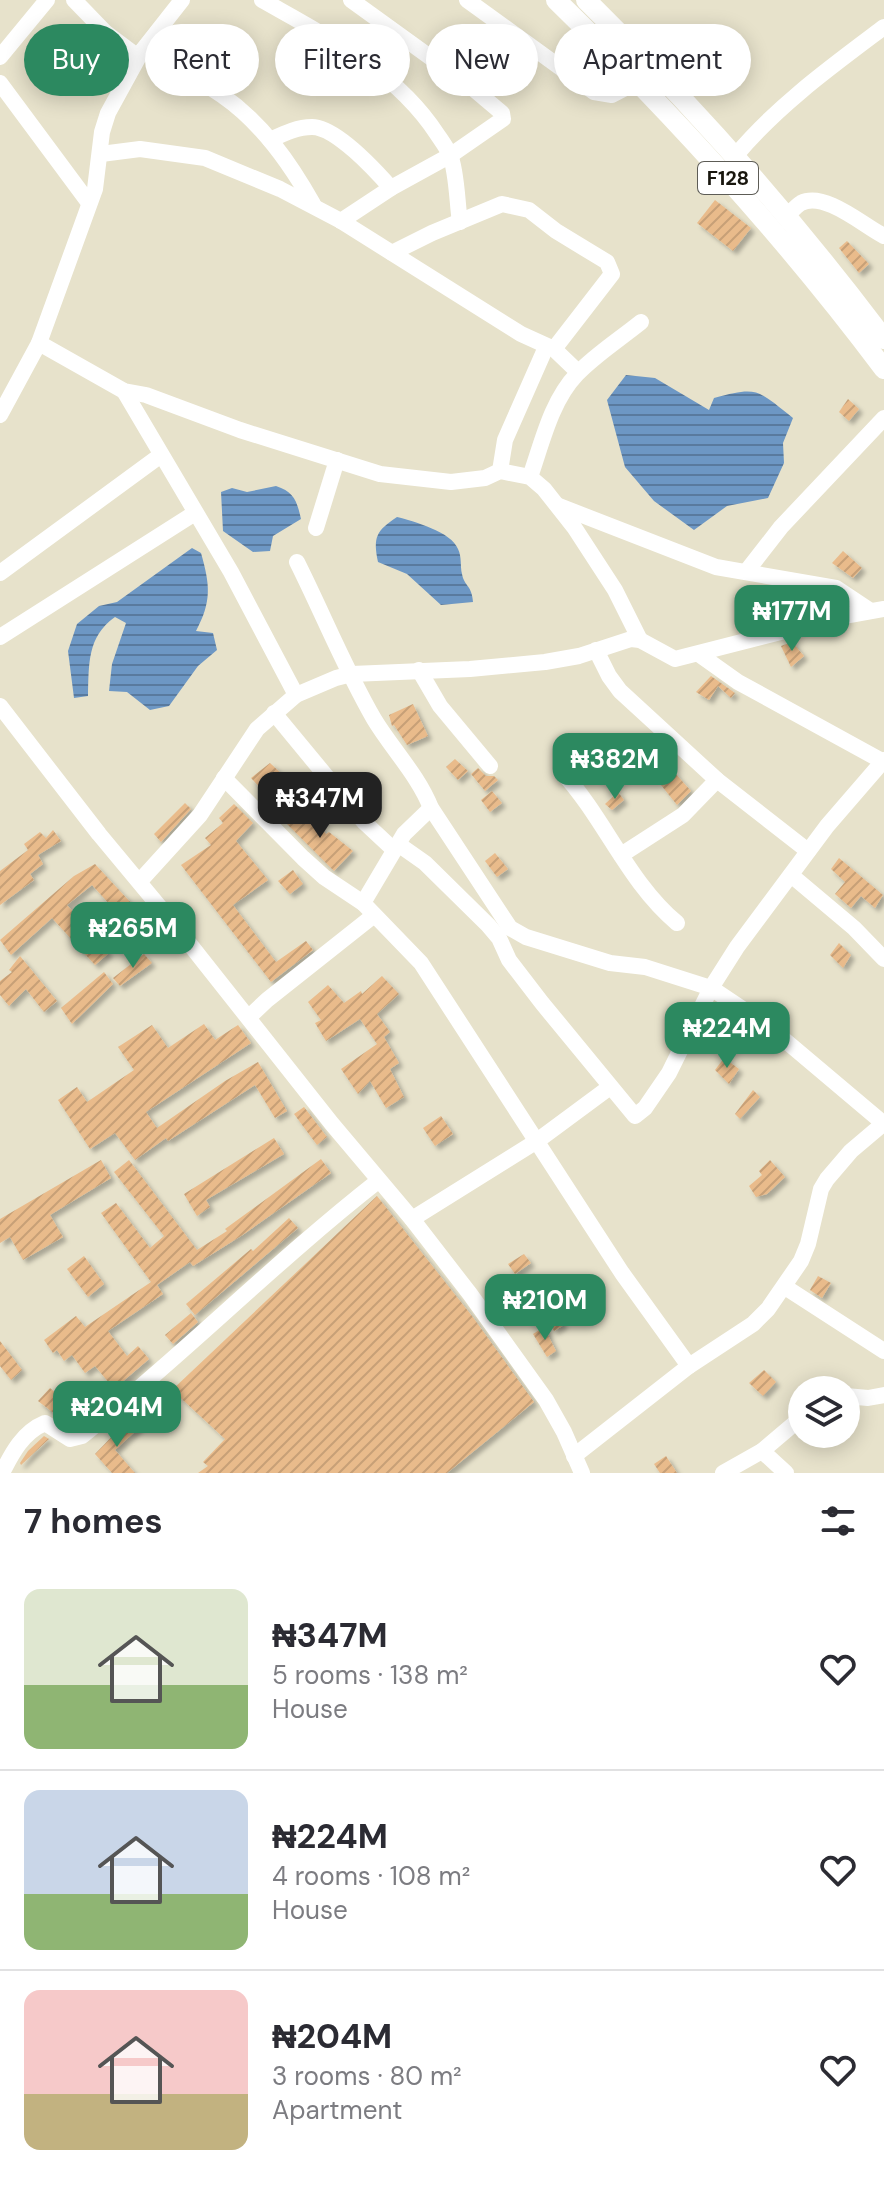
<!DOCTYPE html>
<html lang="en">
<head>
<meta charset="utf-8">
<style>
	body { margin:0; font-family:"DM Sans",sans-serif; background:#f7f7f7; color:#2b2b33; height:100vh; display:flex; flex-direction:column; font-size:30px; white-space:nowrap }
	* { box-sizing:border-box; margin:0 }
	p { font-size:26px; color:#7c7c81 }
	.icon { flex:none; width:44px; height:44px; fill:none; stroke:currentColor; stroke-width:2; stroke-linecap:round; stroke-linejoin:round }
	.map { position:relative; height:1473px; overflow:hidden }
	.side { display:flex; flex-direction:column; background:#fff; flex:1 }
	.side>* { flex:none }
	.hud { position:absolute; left:24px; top:24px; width:836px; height:72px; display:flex; gap:16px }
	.fabs { position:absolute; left:788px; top:1376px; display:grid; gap:16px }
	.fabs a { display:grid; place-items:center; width:72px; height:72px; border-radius:50%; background:#fff; box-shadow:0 4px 20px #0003; font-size:40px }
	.price { position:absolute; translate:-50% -68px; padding:0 18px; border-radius:16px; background:#2c8960; color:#fff; font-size:26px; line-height:52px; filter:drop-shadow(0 2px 4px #0008) }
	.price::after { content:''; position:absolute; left:50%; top:48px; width:24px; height:18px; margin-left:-12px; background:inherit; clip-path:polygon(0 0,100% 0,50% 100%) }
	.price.selected { background:#222; color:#fff }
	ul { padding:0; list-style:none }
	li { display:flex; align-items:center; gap:24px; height:200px; padding:0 24px }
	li+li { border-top:2px solid #e1e1e2 }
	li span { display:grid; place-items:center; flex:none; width:224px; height:160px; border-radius:16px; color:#555 }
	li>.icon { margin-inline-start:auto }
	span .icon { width:96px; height:96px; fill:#fffc; stroke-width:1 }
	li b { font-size:34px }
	h2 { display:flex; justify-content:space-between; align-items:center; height:96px; padding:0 24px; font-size:34px }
	.tag { padding:0 28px; border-radius:36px; background:#fff; box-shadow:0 4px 20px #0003; font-size:28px; line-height:72px }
	.tag.selected { background:#2c8960; color:#fff }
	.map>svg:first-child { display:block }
</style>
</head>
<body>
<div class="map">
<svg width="884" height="1473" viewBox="0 0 884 1473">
	<defs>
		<pattern id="water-rules" width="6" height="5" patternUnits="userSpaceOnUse" patternTransform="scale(2)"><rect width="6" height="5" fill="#6d97c4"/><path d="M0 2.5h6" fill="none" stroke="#597a9e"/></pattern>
		<pattern id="building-hatch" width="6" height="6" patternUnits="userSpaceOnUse" patternTransform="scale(2)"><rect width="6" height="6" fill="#e9bb8b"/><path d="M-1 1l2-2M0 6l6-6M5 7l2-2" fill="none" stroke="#c7a077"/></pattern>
		<filter id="shadow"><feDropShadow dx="4" dy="4" stdDeviation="2" flood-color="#0004"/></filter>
	</defs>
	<rect width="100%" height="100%" fill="#e7e2cb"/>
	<g fill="url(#water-rules)">
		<path d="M626,375L655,378L709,410L714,398C759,386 757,390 793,418L783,443L784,463L768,498L727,506L694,530L654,501L625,467L607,400Z"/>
		<path d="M276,486C294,492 297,501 301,519L273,536L270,551L253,552L223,531L221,492L232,488L247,492Z"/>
		<path d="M397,517C413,521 452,532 458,549C462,557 460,566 462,574C464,586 472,585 473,602L441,605L407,574L378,562C373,537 376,531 397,517Z"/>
		<path d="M192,548L201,553C210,585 212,601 196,631L213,633L217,650L198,666L169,706L150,710L127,692L109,691L112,664L126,623L115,617C87,637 89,664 88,696L74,698L68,651L77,624L99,606L117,602Z"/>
	</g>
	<g fill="url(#building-hatch)" filter="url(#shadow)">
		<path d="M715,200L751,228L733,251L697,223Z"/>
		<path d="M847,241L869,264L859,273L839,248Z"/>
		<path d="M848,399L859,409L849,421L839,412Z"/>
		<path d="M843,551L862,568L853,578L832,563Z"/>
		<path d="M792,642L804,656L791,667L781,646Z"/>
		<path d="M711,676L735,693L731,698L718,686L709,700L696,692Z"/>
		<path d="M413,704L428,736L407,745L394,725L392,726L389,715Z"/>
		<path d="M650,748L659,754L645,769L636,763Z"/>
		<path d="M455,759L468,771L458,780L446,767Z"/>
		<path d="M270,763L283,775L264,792L251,778Z"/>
		<path d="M478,768L486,776H494L498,780L485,791L471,774Z"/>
		<path d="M674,772L691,791L677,805L661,785Z"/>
		<path d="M492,791L502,803L490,812L481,800Z"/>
		<path d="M618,792L624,800L612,810L605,804Z"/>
		<path d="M185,803L191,809L161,842L154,834Z"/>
		<path d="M234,804L253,823L236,841L268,880L233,905L276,962L306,941L313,950L271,982L181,865L211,845L205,838L223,823L219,818Z"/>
		<path d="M305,809L326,834L329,832L353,851L334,871L287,824Z"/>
		<path d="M53,830L61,841L38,855L43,864L30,874L34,880L0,905V871L28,850L24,844L40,832L46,838Z"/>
		<path d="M495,853L508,869L497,877L485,861Z"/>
		<path d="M839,858L883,895L875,908L861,896L851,908L835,894L845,882L831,869Z"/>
		<path d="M95,864L145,918L151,913L165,931L139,946L127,932L131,928L92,885L67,905L109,953L95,965L52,918L11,955L0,940L74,876Z"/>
		<path d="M293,870L303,884L290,894L278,881Z"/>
		<path d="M839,943L851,955L843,968L830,955Z"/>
		<path d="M144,954L152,963L120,986L113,978Z"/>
		<path d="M20,956L57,1001L44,1012L26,989L9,1006L0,995V981L12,972L9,970Z"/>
		<path d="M104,972L113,984L72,1024L61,1008Z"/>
		<path d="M382,976L399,994L377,1014L390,1032L384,1037L399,1063L390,1069L404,1097L386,1108L370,1081L358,1094L341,1069L377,1044L360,1019L326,1041L315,1023L321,1020L308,1002L328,985L344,1003L361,991L362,994Z"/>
		<path d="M204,1024L215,1040L238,1025L251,1043L146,1112L157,1128L225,1081L258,1062L287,1111L275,1118L255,1085L168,1141L166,1138L135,1160L115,1133L90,1149L58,1100L77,1087L87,1102L134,1070L118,1047L152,1025L168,1048Z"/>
		<path d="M724,1058L739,1069L729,1084L715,1070Z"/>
		<path d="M753,1090L760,1097L740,1119L735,1114Z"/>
		<path d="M304,1107L327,1137L317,1145L294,1114Z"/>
		<path d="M441,1116L453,1134L435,1146L423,1128Z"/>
		<path d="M274,1138L284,1154L206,1200L210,1207L197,1216L184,1194Z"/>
		<path d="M321,1159L331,1173L241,1236L193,1266L190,1262L157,1285L163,1294L108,1331L127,1356L138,1346L149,1359L114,1389L95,1366L85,1373L72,1355L64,1361L57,1350L53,1353L44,1340L76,1316L85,1327L151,1282L101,1213L116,1203L150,1248L164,1236L114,1172L129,1160L197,1250L227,1231L225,1229Z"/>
		<path d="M101,1160L111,1178L50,1215L63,1237L23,1260L10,1237L0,1243V1219Z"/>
		<path d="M770,1160L785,1177L767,1194L756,1197L749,1186L762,1175L759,1171Z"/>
		<path d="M377,1196L472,1316L534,1402L447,1473H198L208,1466L203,1462L225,1439L172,1390Z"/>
		<path d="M289,1218L298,1228L195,1315L186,1304L251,1249L253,1251Z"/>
		<path d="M524,1254L531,1263L515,1274L508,1264Z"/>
		<path d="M84,1256L104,1284L88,1297L67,1269Z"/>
		<path d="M818,1276L831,1283L822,1298L810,1290Z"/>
		<path d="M191,1313L198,1322L173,1344L165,1335Z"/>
		<path d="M557,1315L564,1325L554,1331L549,1321Z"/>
		<path d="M544,1327L556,1351L547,1357L533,1334Z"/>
		<path d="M0,1341L22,1370L11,1380L0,1366Z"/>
		<path d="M764,1370L776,1382L763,1396L749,1383Z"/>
		<path d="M50,1388L79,1414L69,1425L38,1401Z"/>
		<path d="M131,1417L140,1427L115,1450L135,1473H112L95,1454Z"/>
		<path d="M44,1436L49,1439L21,1465L20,1463L28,1451Z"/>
		<path d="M666,1456L677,1473H660L654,1464Z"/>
	</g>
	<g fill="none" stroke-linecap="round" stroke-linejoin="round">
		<g stroke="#fff" stroke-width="16">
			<path d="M74,0L106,33L138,57"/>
			<path d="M262,0C326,36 396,71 437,134C441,140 447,148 450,155C457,172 457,203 460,222"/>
			<path d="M467,0L594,92L612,95L639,81"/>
			<path d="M142,51C169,65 198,78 223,96C262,123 290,163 313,204"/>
			<path d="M0,57L47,0"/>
			<path d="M0,83L89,203"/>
			<path d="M270,140C283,134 297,127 312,127C336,127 376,171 391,188"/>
			<path d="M101,154L140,149L205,158L280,189L341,221L521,334L554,349L578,372"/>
			<path d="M736,155C778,105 832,66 884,27"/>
			<path d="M787,216C791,212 796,206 801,203C825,191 864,226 884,236"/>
			<path d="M341,221L391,188L451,155L503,119L502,113L470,86L351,0"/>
			<path d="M392,253L432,233L502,204L529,210L556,231L607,262L612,274L554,349"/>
			<path d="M39,343L124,391L146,395L240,430L380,474L451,482L485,478L500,471L530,477L544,489L574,527L615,590L640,640"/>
			<path d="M124,391L231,572L296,695"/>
			<path d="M0,415L39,343L95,189L102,132L108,113L142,51L182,0"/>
			<path d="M500,471L505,440L546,347"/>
			<path d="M530,477C542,443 551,401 577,374C595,355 620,339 641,322"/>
			<path d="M559,506L716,567L836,588L869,610"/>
			<path d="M316,528L337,460"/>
			<path d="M297,562C323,614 345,669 374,719C392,749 418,775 431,808L510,928L526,937L610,963L645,967L711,988L768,1026L883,1123"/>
			<path d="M746,572L781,527L884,418"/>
			<path d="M0,573L161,455"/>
			<path d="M0,637L195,513"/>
			<path d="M596,650L609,676L620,691L717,780L808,851"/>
			<path d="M700,655L738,682L884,762"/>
			<path d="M419,670L440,706L490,766"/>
			<path d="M0,706L99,834L173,923L332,1124L412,1219L470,1294L546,1400L564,1432L582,1473"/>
			<path d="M274,713L364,822L394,850"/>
			<path d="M562,772C605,819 628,882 677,923"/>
			<path d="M224,778L303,858L324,877L363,903L421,963L622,1273L689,1366"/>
			<path d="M398,844L425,863L488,925L499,938L509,960L542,1003L635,1116L645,1108L669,1073L711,988L737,947L827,826L884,760"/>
			<path d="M621,855L683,815L717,780"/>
			<path d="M791,875L854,928L884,959"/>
			<path d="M140,881L200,815L257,729L296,695L336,678L352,674L470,669L545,662L579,656L631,639L640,640L675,659L844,616L884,609"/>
			<path d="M363,903L404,834L431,808"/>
			<path d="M249,1017L267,1000L373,916"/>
			<path d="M412,1219L537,1141L610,1087"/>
			<path d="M785,1287L884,1351"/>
			<path d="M846,1396L868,1398L884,1395"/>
			<path d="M762,1451L786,1473"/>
			<path d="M574,1456L689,1366L753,1324L768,1309L801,1261L808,1244L821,1189L827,1179L851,1151L884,1123"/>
			<path d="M2,1473C12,1453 23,1432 45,1423L70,1439L82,1436C184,1354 276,1261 378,1181"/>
			<path d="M723,1473L762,1451L802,1417"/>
		</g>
		<g stroke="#fff" stroke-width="20">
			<path d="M556,0C675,116 785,237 884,369"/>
			<path d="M586,0C694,106 793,218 884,339"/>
		</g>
	</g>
	<g text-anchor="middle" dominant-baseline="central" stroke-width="8" stroke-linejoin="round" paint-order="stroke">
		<rect fill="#fff" stroke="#5d5c56" stroke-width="2" x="698" y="162" width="60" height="32" rx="6"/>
		<g font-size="20" font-weight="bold" fill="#18160e">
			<text x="728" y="178">F128</text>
		</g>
	</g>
</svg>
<div class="fabs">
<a><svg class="icon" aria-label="layers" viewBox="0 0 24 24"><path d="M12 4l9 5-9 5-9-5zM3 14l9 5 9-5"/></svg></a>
</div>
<b class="price" style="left:792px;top:653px">₦177M</b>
<b class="price" style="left:615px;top:801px">₦382M</b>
<b class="price selected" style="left:320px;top:840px">₦347M</b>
<b class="price" style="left:133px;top:970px">₦265M</b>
<b class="price" style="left:727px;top:1070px">₦224M</b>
<b class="price" style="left:545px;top:1342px">₦210M</b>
<b class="price" style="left:117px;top:1449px">₦204M</b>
<div class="hud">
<a class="tag selected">Buy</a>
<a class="tag">Rent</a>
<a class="tag">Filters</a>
<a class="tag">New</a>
<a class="tag">Apartment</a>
</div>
</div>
<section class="side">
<h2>7 homes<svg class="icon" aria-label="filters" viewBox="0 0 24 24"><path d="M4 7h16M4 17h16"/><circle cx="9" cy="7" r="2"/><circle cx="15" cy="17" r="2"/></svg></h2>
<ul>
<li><span style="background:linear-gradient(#dfe7d0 60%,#8fb573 0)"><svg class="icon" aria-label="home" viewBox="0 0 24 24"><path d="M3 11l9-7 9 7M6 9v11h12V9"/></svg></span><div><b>₦347M</b><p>5 rooms · 138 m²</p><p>House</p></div><svg class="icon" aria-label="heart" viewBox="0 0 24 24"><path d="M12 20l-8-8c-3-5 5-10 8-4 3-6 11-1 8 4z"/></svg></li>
<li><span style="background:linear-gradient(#c9d6e8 65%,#8fb573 0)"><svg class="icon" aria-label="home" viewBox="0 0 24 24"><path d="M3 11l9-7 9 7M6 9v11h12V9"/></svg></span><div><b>₦224M</b><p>4 rooms · 108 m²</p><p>House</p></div><svg class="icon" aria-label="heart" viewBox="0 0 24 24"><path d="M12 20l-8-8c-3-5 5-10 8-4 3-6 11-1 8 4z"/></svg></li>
<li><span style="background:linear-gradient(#f6c9c9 65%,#c2b280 0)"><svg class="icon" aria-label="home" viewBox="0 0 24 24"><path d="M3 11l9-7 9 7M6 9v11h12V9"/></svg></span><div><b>₦204M</b><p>3 rooms · 80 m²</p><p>Apartment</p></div><svg class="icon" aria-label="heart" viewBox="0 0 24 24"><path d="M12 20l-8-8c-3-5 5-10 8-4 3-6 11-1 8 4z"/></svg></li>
</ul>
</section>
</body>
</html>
